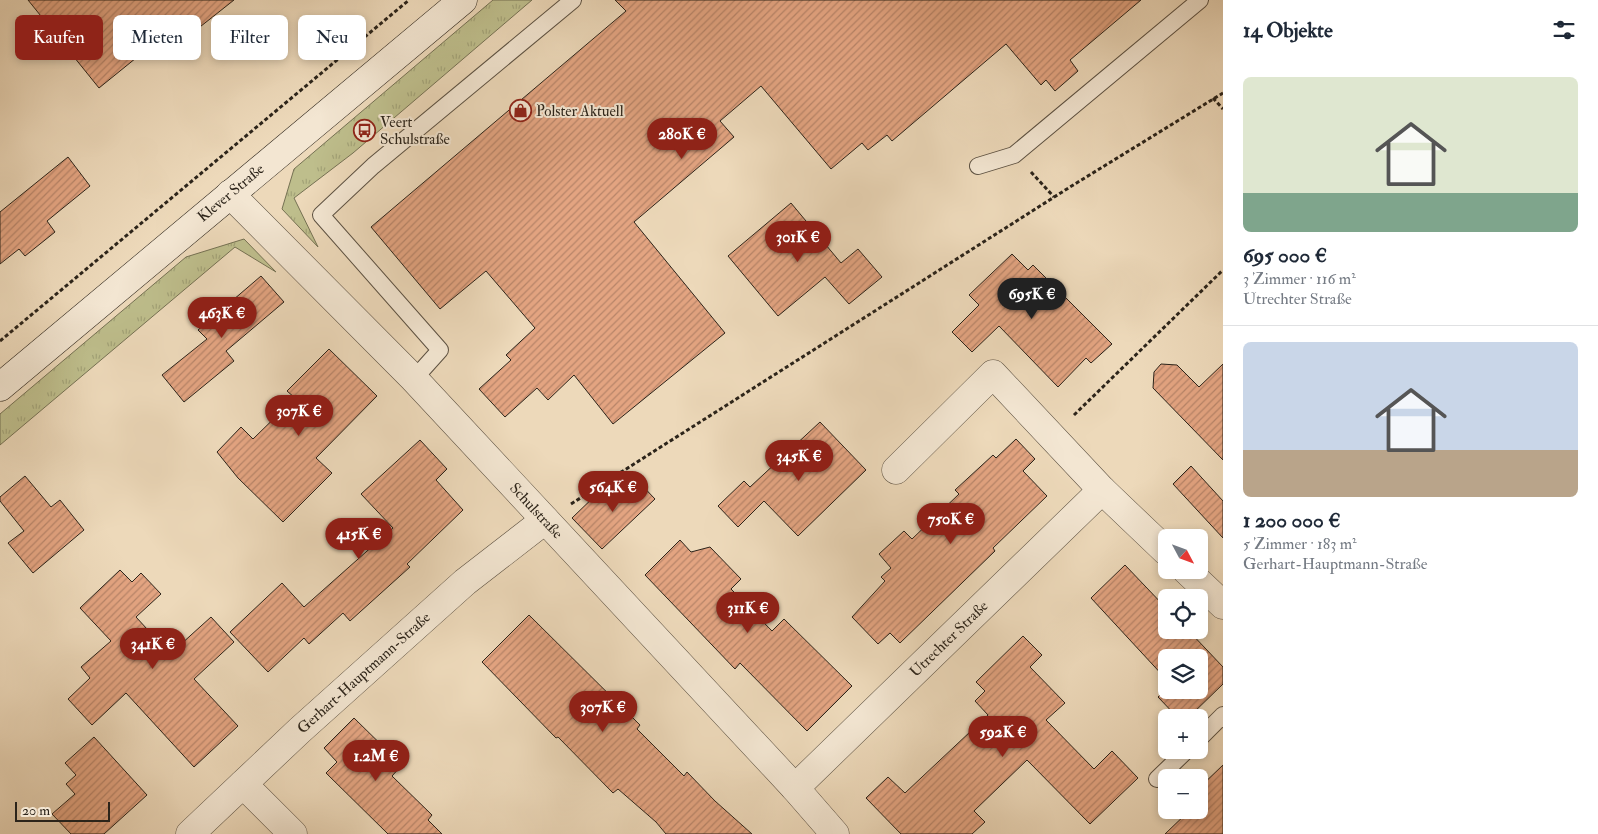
<!DOCTYPE html>
<html lang="de">
<head>
<meta charset="utf-8">
<style>
	body { margin:0; font-family:"IM FELL Double Pica",serif; background:#f2f2f3; color:#1f2937; height:100vh; display:flex; flex-direction:column; font-size:19px; white-space:nowrap }
	* { box-sizing:border-box; margin:0 }
	p { font-size:16px; color:#747a83 }
	.icon { flex:none; width:28px; height:28px; fill:none; stroke:currentColor; stroke-width:2; stroke-linecap:round; stroke-linejoin:round }
	.map { position:relative; flex:1; overflow:hidden }
	.drawer { display:flex; flex-direction:column; background:#fff; width:375px }
	.drawer>* { flex:none }
	.hud { position:absolute; left:15px; top:15px; width:475px; height:45px; display:flex; gap:10px }
	.needle { width:32px; rotate:131deg }
	.controls { position:absolute; left:1158px; top:529px; display:grid; gap:10px }
	.controls a { display:grid; place-items:center; width:50px; height:50px; border-radius:8px; background:#fff; box-shadow:0 2px 8px #0003; font-size:25px }
	.scale { position:absolute; left:15px; bottom:12px; width:95px; box-sizing:border-box; padding-left:5px; border:2px solid #2c241a; border-top:0; font-size:14px; line-height:18px; white-space:nowrap; color:#2c241a; -webkit-text-stroke:4px #f3e6d2; paint-order:stroke }
	.price { position:absolute; translate:-50% -42px; padding:0 11px; border-radius:18px; background:#8f2418; color:#fff; font-size:16px; line-height:32px; filter:drop-shadow(0 1px 2px #0008) }
	.price::after { content:''; position:absolute; left:50%; top:30px; width:15px; height:11px; margin-left:-8px; background:inherit; clip-path:polygon(0 0,100% 0,50% 100%) }
	.price.selected { background:#222; color:#fff }
	ul { padding:0; list-style:none }
	li { display:grid; align-content:center; gap:10px; height:265px; padding:0 20px }
	li+li { border-top:1px solid #e0e1e3 }
	li span { display:grid; place-items:center; height:155px; border-radius:8px; color:#555 }
	li>.icon { margin-inline-start:auto }
	span .icon { width:90px; height:90px; fill:#fffc; stroke-width:1 }
	li b { font-size:21px }
	h2 { display:flex; justify-content:space-between; align-items:center; height:60px; padding:0 20px; font-size:21px }
	.tag { padding:0 18px; border-radius:8px; background:#fff; box-shadow:0 2px 8px #0003; font-size:18px; line-height:45px }
	.tag.selected { background:#8f2418; color:#fff }
	main { display:flex; flex:1; min-height:0 }
	.map>svg:first-child { display:block }
</style>
</head>
<body>
<main>
<div class="map">
<svg width="1223" height="834" viewBox="0 0 1223 834">
	<defs>
		<pattern id="grass-tufts" width="24" height="20" patternUnits="userSpaceOnUse" patternTransform="scale(1.25)"><rect width="24" height="20" fill="#bebe8c"/><path d="M3 7l-1-3M5 7V3M7 7l1-3M15 17l-1-3M17 17v-4M19 17l1-3" fill="none" stroke="#a3a378"/></pattern>
		<pattern id="building-hatch" width="6" height="6" patternUnits="userSpaceOnUse" patternTransform="scale(1.25)"><rect width="6" height="6" fill="#e3a481"/><path d="M-1 1l2-2M0 6l6-6M5 7l2-2" fill="none" stroke="#b88569"/></pattern>
	</defs>
	<rect width="100%" height="100%" fill="#edd9ba"/>
	<filter id="stains"><feTurbulence type="fractalNoise" baseFrequency=".004" numOctaves="4"/><feColorMatrix values="0 0 0 0 .2 0 0 0 0 .09 0 0 0 0 .02 0 0 0 .5 -.17"/></filter>
	<radialGradient id="worn" r=".72"><stop offset=".6" stop-color="#630" stop-opacity="0"/><stop offset="1" stop-color="#630" stop-opacity=".3"/></radialGradient>
	<g fill="url(#grass-tufts)" stroke="#757153">
		<path d="M493,0H532L353,153L294,198L318,247L282,209L294,169Z"/>
		<path d="M244,239L276,272L235,247L0,445V414L186,257Z"/>
	</g>
	<g fill="url(#building-hatch)" stroke="#2c241a">
		<path d="M28,0H234L167,53L157,41L99,88Z"/>
		<path d="M615,0H1141L1070,60L1078,71L1055,91L1046,80L1041,85L1006,44L892,141L887,135L868,150L862,143L831,169L761,86L720,121L734,137L634,222L725,333L613,424L574,375L548,400L537,388L505,417L479,389L511,360L506,355L535,328L486,271L440,309L371,227L626,11Z"/>
		<path d="M68,157L90,186L47,221L55,232L25,256L19,249L0,264V212Z"/>
		<path d="M791,203L841,263L858,249L882,277L849,304L825,277L778,316L728,256Z"/>
		<path d="M1012,254L1028,270L1033,265L1112,344L1091,363L1086,358L1058,387L999,326L972,352L952,332L979,305L969,295Z"/>
		<path d="M261,276L284,302L226,351L234,361L184,402L162,375L207,339L198,330Z"/>
		<path d="M329,349L377,396L316,458L332,473L283,522L238,478L217,452L241,427L253,439L295,398L287,391Z"/>
		<path d="M1161,364L1177,365L1199,387L1223,364V460L1153,388L1154,372Z"/>
		<path d="M820,422L866,470L798,536L764,501L738,527L718,506L744,481L750,487Z"/>
		<path d="M1016,439L1035,459L1023,471L1047,496L993,548L995,551L900,643L890,633L878,644L852,617L885,581L881,577L891,568L879,554L904,531L912,539L959,494L955,490L993,455L996,458Z"/>
		<path d="M420,440L447,469L436,480L463,510L407,564L410,567L350,621L343,613L309,644L304,638L268,672L230,632L282,583L304,607L393,528L361,494Z"/>
		<path d="M1191,466L1223,501V538L1173,484Z"/>
		<path d="M25,476L51,507L60,500L84,530L33,573L8,543L24,531L0,501V497Z"/>
		<path d="M635,478L655,499L602,549L572,518L599,492L610,503Z"/>
		<path d="M680,540L691,552L710,547L741,579L731,589L772,631L784,619L852,686L807,731L740,663L735,669L645,575Z"/>
		<path d="M1125,565L1166,608V630H1188L1223,667V684L1188,718H1178L1158,697L1166,689L1199,690V658H1166V679L1091,598Z"/>
		<path d="M120,570L132,582L141,573L161,594L136,617L170,654L211,617L234,642L194,679L238,726L194,767L126,693L92,725L68,699L90,678L81,667L111,641L80,608Z"/>
		<path d="M529,615L640,725L637,729L684,776L687,772L715,801L752,834H666L656,822L618,789L613,793L558,737L556,738L482,662Z"/>
		<path d="M1023,636L1042,655L1030,667L1065,703L1046,720L1094,769L1112,751L1138,778L1090,824L1027,760L974,811L985,822L972,834H901L866,798L888,777L905,793L988,715L975,701L985,691L976,682Z"/>
		<path d="M354,718L402,765L392,776L432,815L428,820L442,834H388L326,773L337,762L324,748Z"/>
		<path d="M94,737L147,795L104,834H71L52,814L75,794L66,784L76,775L65,763Z"/>
		<path d="M1223,765V834H1165L1190,810H1199V788Z"/>
	</g>
	<g fill="none" stroke-linecap="round" stroke-linejoin="round">
		<defs>
			<g id="service">
				<path d="M978,166L1014,155L1200,0"/>
				<path d="M414,379L440,350L321,215L373,166L573,0"/>
				<path d="M1199,739L1223,715"/>
				<path d="M1157,779L1187,750"/>
			</g>
			<g id="minor">
				<path d="M230,194L414,379L795,788L835,834"/>
				<path d="M896,470L993,374L1102,490"/>
				<path d="M1186,570L1223,605"/>
				<path d="M243,784L293,834"/>
				<path d="M795,788L1102,490L1166,551"/>
				<path d="M190,834L300,730L465,582L545,520"/>
			</g>
			<path id="secondary" d="M0,387L463,0"/>
		</defs>
		<use href="#service" stroke="#5c5142" stroke-width="18"/>
		<use href="#minor" stroke="#5c5142" stroke-width="29"/>
		<use href="#secondary" stroke="#2c241a" stroke-width="29"/>
		<g stroke="#2c241a" stroke-width="3" stroke-dasharray="4 2.5" stroke-linecap="butt">
			<path d="M1213,98L1223,109"/>
			<path d="M1031,172L1054,197"/>
			<path d="M0,341L409,0"/>
			<path d="M1074,415L1223,270"/>
			<path d="M571,504L1070,187L1223,93"/>
		</g>
		<use href="#service" stroke="#f3e6d2" stroke-width="16"/>
		<use href="#minor" stroke="#f3e6d2" stroke-width="28"/>
		<use href="#secondary" stroke="#f3e6d2" stroke-width="28"/>
	</g>
	<defs>
		<symbol id="shop-ring" viewBox="-11 -11 22 22"><circle r="9.5" fill="#f3e6d2" stroke="#8f2418" stroke-width="1.5"/><path d="M-5-2.5h2.3a2.7 3.5 0 0 1 5.4 0H5L5.5 6h-11ZM-1.5-2.5h3a1.5 2.3 0 0 0-3 0Z" fill="#8f2418"/></symbol>
		<symbol id="bus-ring" viewBox="-11 -11 22 22"><circle r="9.5" fill="#f3e6d2" stroke="#8f2418" stroke-width="1.5"/><path d="M-5-6H5V4H4V6H2V4H-2V6H-4V4H-5ZM-3.5-4V0h7V-4ZM-3.5 1.2v1.5H-2V1.2ZM2 1.2v1.5H3.5V1.2Z" fill="#8f2418"/></symbol>
	</defs>
	<g fill-rule="evenodd">
		<use href="#shop-ring" x="508" y="98" width="25" height="25"/>
		<use href="#bus-ring" x="352" y="118" width="25" height="25"/>
	</g>
	<g text-anchor="middle" dominant-baseline="central" stroke-width="4" stroke-linejoin="round" paint-order="stroke">
		<g font-size="15" fill="#2c241a" stroke="#f3e6d2" text-anchor="start">
			<text x="536" y="111">Polster Aktuell</text>
			<text x="380" y="122">Veert<tspan x="380" dy="17">Schulstraße</tspan></text>
		</g>
		<g font-size="15" fill="#2c241a" stroke="#f3e6d2">
			<text transform="translate(231 193) rotate(-40)">Klever Straße</text>
			<text transform="translate(536 511) rotate(47)">Schulstraße</text>
			<text transform="translate(949 639) rotate(-44)">Utrechter Straße</text>
			<text transform="translate(364 673) rotate(-42)">Gerhart-Hauptmann-Straße</text>
		</g>
	</g>
	<rect width="100%" height="100%" filter="url(#stains)"/>
	<rect width="100%" height="100%" fill="url(#worn)"/>
</svg>
<div class="controls">
<a><svg class="needle" viewBox="-14 -14 28 28"><path d="M0-13l5 13h-10z" fill="#e53935"/><path d="M0 13l5-13h-10z" fill="#747a83"/></svg></a>
<a><svg class="icon" aria-label="locate" viewBox="0 0 24 24"><circle cx="12" cy="12" r="6"/><path d="M12 2v4M12 18v4M2 12h4M18 12h4"/></svg></a>
<a><svg class="icon" aria-label="layers" viewBox="0 0 24 24"><path d="M12 4l9 5-9 5-9-5zM3 14l9 5 9-5"/></svg></a>
<a>+</a>
<a>−</a>
</div>
<div class="scale">20 m</div>
<b class="price" style="left:682px;top:160px">280K €</b>
<b class="price" style="left:798px;top:263px">301K €</b>
<b class="price selected" style="left:1032px;top:320px">695K €</b>
<b class="price" style="left:222px;top:339px">463K €</b>
<b class="price" style="left:299px;top:437px">307K €</b>
<b class="price" style="left:799px;top:482px">345K €</b>
<b class="price" style="left:613px;top:513px">564K €</b>
<b class="price" style="left:951px;top:545px">750K €</b>
<b class="price" style="left:359px;top:560px">415K €</b>
<b class="price" style="left:748px;top:634px">311K €</b>
<b class="price" style="left:153px;top:670px">341K €</b>
<b class="price" style="left:603px;top:733px">307K €</b>
<b class="price" style="left:1003px;top:758px">592K €</b>
<b class="price" style="left:376px;top:782px">1.2M €</b>
<div class="hud">
<a class="tag selected">Kaufen</a>
<a class="tag">Mieten</a>
<a class="tag">Filter</a>
<a class="tag">Neu</a>
</div>
</div>
<section class="drawer">
<h2>14 Objekte<svg class="icon" aria-label="filters" viewBox="0 0 24 24"><path d="M4 7h16M4 17h16"/><circle cx="9" cy="7" r="2"/><circle cx="15" cy="17" r="2"/></svg></h2>
<ul>
<li><span style="background:linear-gradient(#dfe7d0 75%,#7fa58c 0)"><svg class="icon" aria-label="home" viewBox="0 0 24 24"><path d="M3 11l9-7 9 7M6 9v11h12V9"/></svg></span><div><b>695 000 €</b><p>3 Zimmer · 116 m²</p><p>Utrechter Straße</p></div></li>
<li><span style="background:linear-gradient(#c9d6e8 70%,#b9a48a 0)"><svg class="icon" aria-label="home" viewBox="0 0 24 24"><path d="M3 11l9-7 9 7M6 9v11h12V9"/></svg></span><div><b>1 200 000 €</b><p>5 Zimmer · 183 m²</p><p>Gerhart-Hauptmann-Straße</p></div></li>
</ul>
</section>
</main>
</body>
</html>
